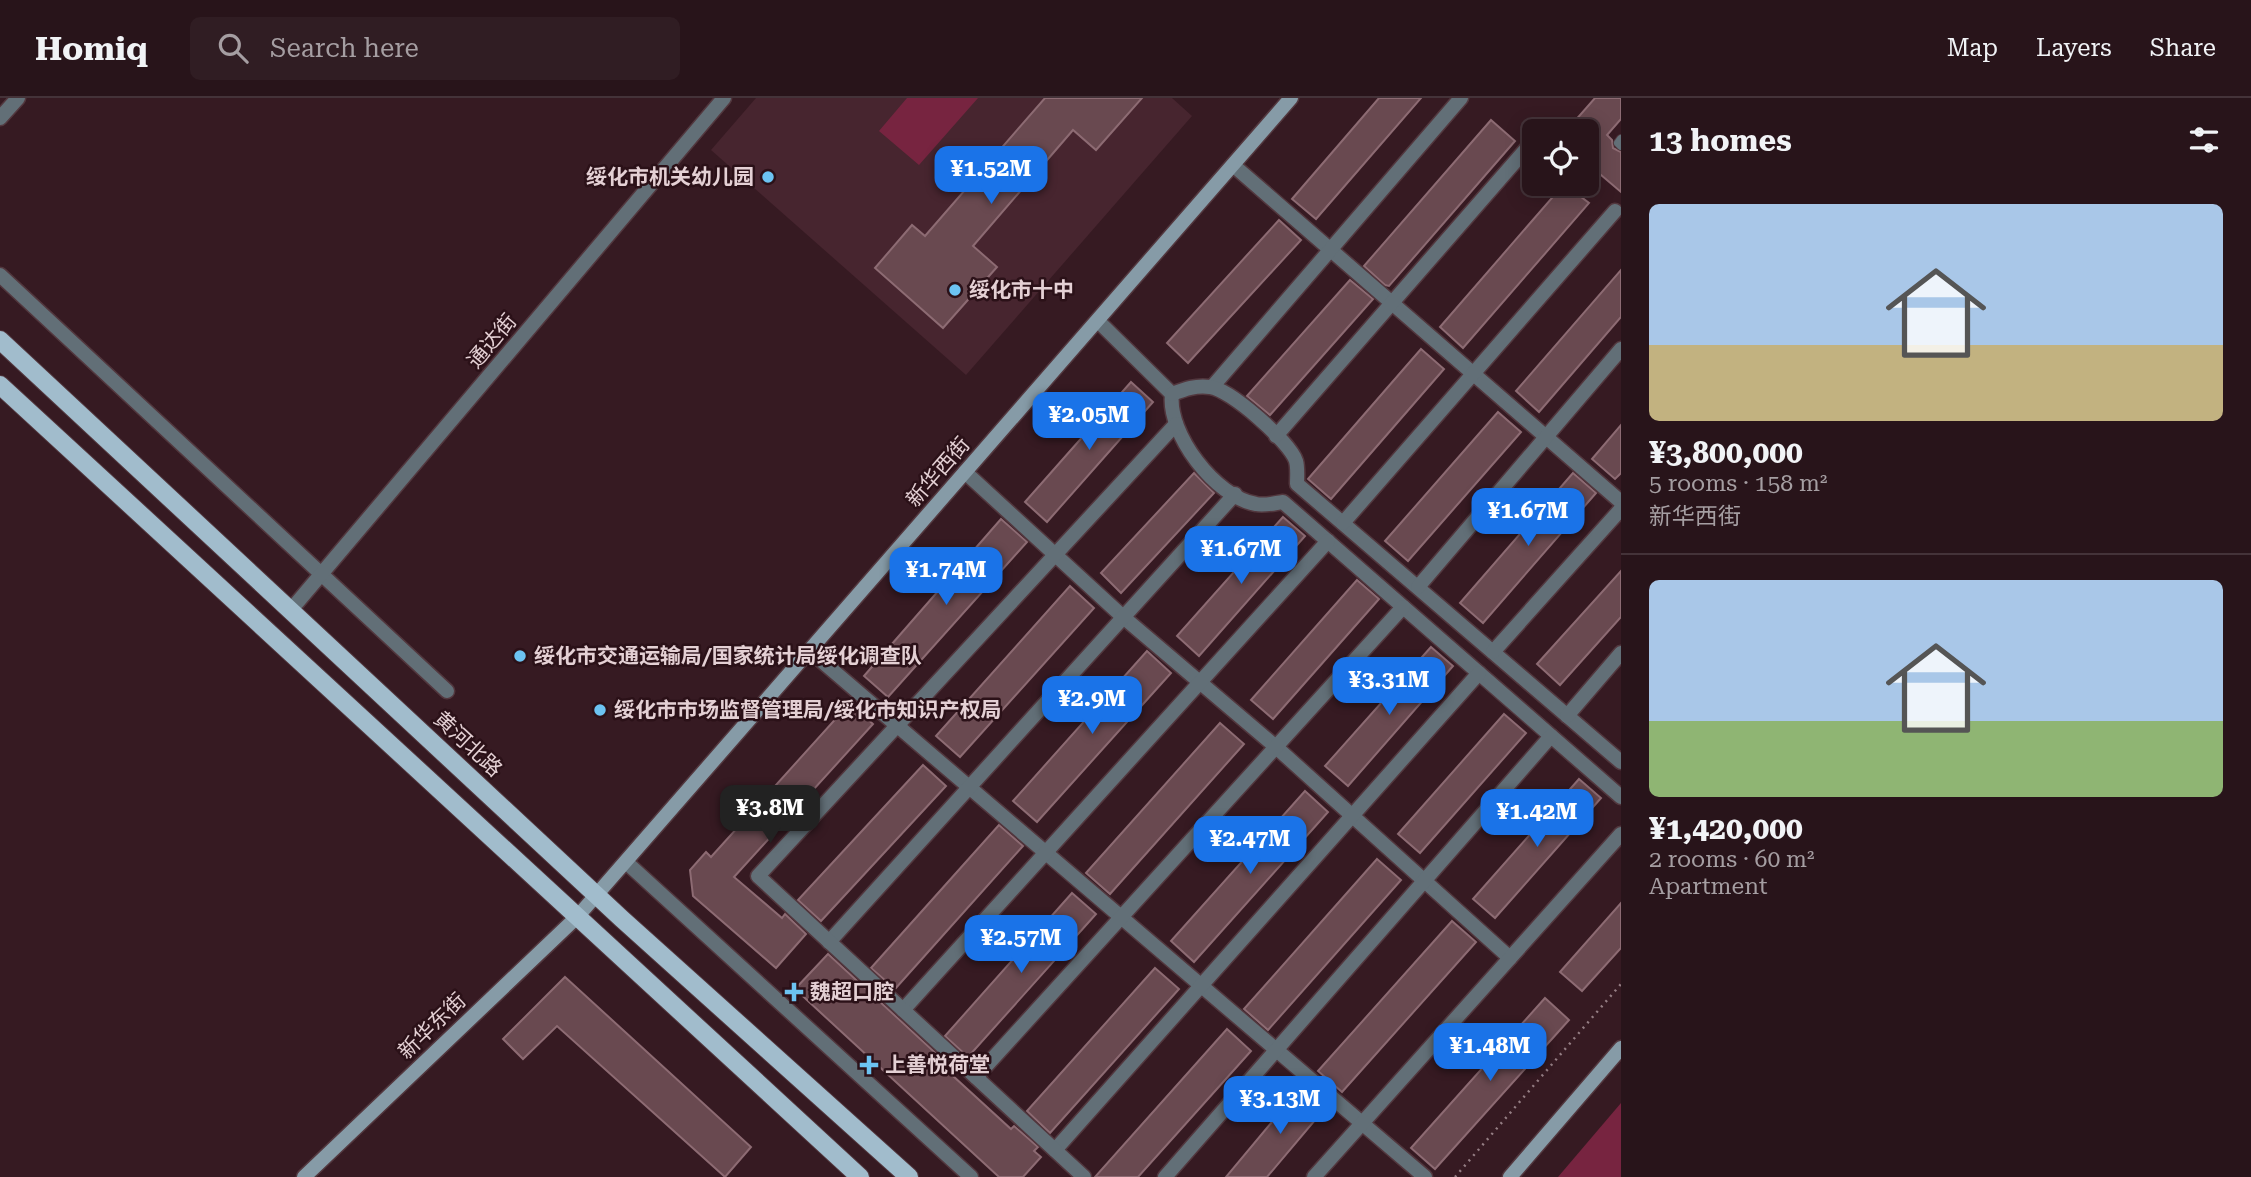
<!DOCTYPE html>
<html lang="en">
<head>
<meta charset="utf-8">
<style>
	body { margin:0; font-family:"Roboto Serif","Noto Sans SC",serif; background:#301d23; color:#f1f3f6; height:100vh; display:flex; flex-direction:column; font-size:26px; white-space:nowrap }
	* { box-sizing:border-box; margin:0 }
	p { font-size:23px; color:#a59ea2 }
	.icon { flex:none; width:38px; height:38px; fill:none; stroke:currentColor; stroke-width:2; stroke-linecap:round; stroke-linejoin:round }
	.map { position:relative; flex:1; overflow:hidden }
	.sheet { display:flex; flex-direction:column; background:#28141a; width:630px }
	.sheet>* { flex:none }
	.tools { position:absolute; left:1522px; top:21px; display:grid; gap:14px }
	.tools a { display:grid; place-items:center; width:77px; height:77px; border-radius:10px; background:#28141a; box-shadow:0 4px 18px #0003,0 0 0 2px #443339; font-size:35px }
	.price { position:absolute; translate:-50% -60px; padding:0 16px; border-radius:14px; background:#1a73e8; color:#fff; font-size:23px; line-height:46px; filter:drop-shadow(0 2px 4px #0008) }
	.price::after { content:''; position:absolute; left:50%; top:42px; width:21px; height:16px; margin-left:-10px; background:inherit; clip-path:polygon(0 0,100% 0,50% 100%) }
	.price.selected { background:#222; color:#fff }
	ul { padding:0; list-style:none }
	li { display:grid; align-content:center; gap:14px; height:371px; padding:0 28px }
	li+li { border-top:2px solid #443339 }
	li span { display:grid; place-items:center; height:217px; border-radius:10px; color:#555 }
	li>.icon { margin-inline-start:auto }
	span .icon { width:126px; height:126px; fill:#fffc; stroke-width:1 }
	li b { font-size:30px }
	h2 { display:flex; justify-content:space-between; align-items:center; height:84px; padding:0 28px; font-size:30px }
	header { display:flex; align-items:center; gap:42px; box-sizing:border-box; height:98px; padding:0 35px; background:#28141a; border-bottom:2px solid #443339 }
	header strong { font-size:33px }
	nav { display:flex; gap:38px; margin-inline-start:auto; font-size:24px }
	.search { width:490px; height:63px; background:#301d23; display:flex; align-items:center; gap:18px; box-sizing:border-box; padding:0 24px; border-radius:10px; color:#a59ea2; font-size:26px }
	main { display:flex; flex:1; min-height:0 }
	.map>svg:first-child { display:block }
</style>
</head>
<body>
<header>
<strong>Homiq</strong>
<div class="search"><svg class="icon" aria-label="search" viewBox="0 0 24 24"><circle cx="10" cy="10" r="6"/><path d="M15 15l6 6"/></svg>Search here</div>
<nav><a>Map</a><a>Layers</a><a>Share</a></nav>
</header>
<main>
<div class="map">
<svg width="1621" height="1079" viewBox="0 0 1621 1079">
	<rect width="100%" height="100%" fill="#361a22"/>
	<path fill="#47252f" d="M756,0H1172L1192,18L966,277L711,52Z"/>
	<g fill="#772440">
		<path d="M907,0H978L919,67L879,33Z"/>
		<path d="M1621,1005V1079H1558Z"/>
	</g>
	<g fill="#694950" stroke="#8d6b73" stroke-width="2">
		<path d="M1045,0H1142L1096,52L1073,32L973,148L997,169L943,230L875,170L912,127L925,138Z"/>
		<path d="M1379,0H1421L1316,121L1292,101Z"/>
		<path d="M1595,0H1621V21L1607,37L1612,42L1613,50L1621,54V94L1587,65V33H1566Z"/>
		<path d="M1491,22L1515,43L1389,188L1385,187L1364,168Z"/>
		<path d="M1564,86L1589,105L1463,250L1440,229Z"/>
		<path d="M1279,122L1301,142L1188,265L1167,245Z"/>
		<path d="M1621,172V219L1539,314L1516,293Z"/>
		<path d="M1350,182L1373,201L1270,317L1247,298Z"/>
		<path d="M1421,251L1444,271L1331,401L1308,381Z"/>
		<path d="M1131,284L1153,304L1047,424L1025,404Z"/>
		<path d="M1498,314L1521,334L1408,463L1385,443Z"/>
		<path d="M1621,327V375L1615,381L1592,361Z"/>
		<path d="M1194,375L1214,395L1121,495L1101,475Z"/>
		<path d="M1573,375L1596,395L1483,525L1460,505Z"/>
		<path d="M1283,419L1305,438L1199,558L1177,538Z"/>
		<path d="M1001,421L1027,444L888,599L864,578Z"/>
		<path d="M1621,473V519L1560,587L1537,566Z"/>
		<path d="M1357,482L1379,501L1273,621L1251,602Z"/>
		<path d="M1070,488L1094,510L960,659L936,638Z"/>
		<path d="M1431,549L1453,568L1348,688L1325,668Z"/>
		<path d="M1147,553L1171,575L1037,724L1013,703Z"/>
		<path d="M850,605L873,626L734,779L782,820L785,816L806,836L776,870L693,798L690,772L706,754L711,759Z"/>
		<path d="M1504,616L1526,635L1420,755L1398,736Z"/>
		<path d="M1220,625L1244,646L1110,796L1086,775Z"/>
		<path d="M923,667L946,688L821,823L798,802Z"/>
		<path d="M1579,681L1601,700L1495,820L1473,801Z"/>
		<path d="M1305,693L1328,714L1194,864L1171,843Z"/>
		<path d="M999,727L1023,748L895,891L871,870Z"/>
		<path d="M1377,761L1401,782L1268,932L1244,911Z"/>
		<path d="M1072,795L1096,816L968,959L945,938Z"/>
		<path d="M1621,805V850L1582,893L1560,874Z"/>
		<path d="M1452,823L1476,844L1342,994L1318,973Z"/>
		<path d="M828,856L955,973L952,977L1011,1031L1014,1028L1038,1049L1034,1053L1041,1059L1023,1079H999L795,891Z"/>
		<path d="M1155,870L1179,891L1050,1035L1027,1013Z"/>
		<path d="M565,879L751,1049L725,1079L557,928L523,961L503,941Z"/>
		<path d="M1545,900L1569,922L1435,1071L1411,1050Z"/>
		<path d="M1227,931L1251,953L1138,1079H1095Z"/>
		<path d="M1302,988L1326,1009L1267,1079H1226Z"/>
	</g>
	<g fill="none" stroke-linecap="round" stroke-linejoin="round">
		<defs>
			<path id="service" d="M1621,41L1618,45L1621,48"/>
			<g id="minor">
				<path d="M1233,67L1621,404"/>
				<path d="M0,177L447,593"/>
				<path d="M1098,223L1172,296C1167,335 1215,399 1256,406C1264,408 1275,405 1283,404L1621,699"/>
				<path d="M1213,288L1461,0"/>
				<path d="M1172,296C1185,291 1196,287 1210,289C1230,291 1290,344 1296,363C1298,370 1297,379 1297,386L1621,664"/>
				<path d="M1276,338L1527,50"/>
				<path d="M965,374L1122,518L1276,649L1510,860"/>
				<path d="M1343,425L1615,113"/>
				<path d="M1418,489L1621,251"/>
				<path d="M810,553L1425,1079"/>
				<path d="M1493,554L1621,411"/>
				<path d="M1567,618L1621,555"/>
				<path d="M626,764L971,1079"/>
				<path d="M829,844L1235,396"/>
				<path d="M903,912L1328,443"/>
				<path d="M976,979L1403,509"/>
				<path d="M1055,1052L1479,575"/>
				<path d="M1084,1079L758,778L1176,326"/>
				<path d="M1165,1079L1551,638"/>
				<path d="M1314,1079L1621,736"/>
			</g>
			<g id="tertiary">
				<path d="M0,20L18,0"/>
				<path d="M290,513L724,0"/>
			</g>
			<g id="secondary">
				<path d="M304,1079L578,818L1291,0"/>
				<path d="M1510,1079L1621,950"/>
			</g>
			<g id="primary">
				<path d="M0,242L622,821L909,1079"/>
				<path d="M0,287L860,1079"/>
			</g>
		</defs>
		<use href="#service" stroke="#52373e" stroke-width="10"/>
		<use href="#minor" stroke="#52373e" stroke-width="17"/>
		<use href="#tertiary" stroke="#52373e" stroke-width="17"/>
		<use href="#secondary" stroke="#52373e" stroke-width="17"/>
		<use href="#primary" stroke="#52373e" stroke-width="20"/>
		<path stroke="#957e84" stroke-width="2.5" stroke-dasharray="2 5" stroke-linecap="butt" d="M1455,1079L1621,886"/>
		<use href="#service" stroke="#626f77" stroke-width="8"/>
		<use href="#minor" stroke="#626f77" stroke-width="14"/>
		<use href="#tertiary" stroke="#626f77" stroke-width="14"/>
		<use href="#secondary" stroke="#869ba7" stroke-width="14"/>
		<use href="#primary" stroke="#a1bccc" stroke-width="18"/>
	</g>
	<g fill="#6cc3f2" stroke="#2b1118" stroke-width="2.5">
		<circle cx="768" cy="79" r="7"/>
		<circle cx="955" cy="192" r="7"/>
		<circle cx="520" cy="558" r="7"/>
		<circle cx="600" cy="612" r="7"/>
		<path d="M790.5 883.5h7v7h7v7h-7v7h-7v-7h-7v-7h7z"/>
		<path d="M865.5 956.5h7v7h7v7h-7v7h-7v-7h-7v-7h7z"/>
	</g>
	<g text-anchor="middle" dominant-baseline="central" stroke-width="5" stroke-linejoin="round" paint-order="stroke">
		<g font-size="21" font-weight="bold" fill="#e4d0d4" stroke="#2b1118" text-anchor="start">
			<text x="754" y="79" text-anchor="end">绥化市机关幼儿园</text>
			<text x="969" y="192">绥化市十中</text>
			<text x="534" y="558">绥化市交通运输局/国家统计局绥化调查队</text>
			<text x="614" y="612">绥化市市场监督管理局/绥化市知识产权局</text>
			<text x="810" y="894">魏超口腔</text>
			<text x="885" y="967">上善悦荷堂</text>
		</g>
		<g font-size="21" fill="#e4d0d4" stroke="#2b1118">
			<text transform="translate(492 243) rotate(-50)">通达街</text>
			<text transform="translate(938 374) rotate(-49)">新华西街</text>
			<text transform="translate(468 646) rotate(43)">黄河北路</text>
			<text transform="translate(432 928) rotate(-44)">新华东街</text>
		</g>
	</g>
</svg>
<div class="tools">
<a><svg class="icon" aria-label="locate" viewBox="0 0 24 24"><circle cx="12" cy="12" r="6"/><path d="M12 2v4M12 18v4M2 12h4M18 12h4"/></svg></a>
</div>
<b class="price" style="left:991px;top:108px">¥1.52M</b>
<b class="price" style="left:1089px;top:354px">¥2.05M</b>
<b class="price" style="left:1528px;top:450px">¥1.67M</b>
<b class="price" style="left:1241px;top:488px">¥1.67M</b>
<b class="price" style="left:946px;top:509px">¥1.74M</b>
<b class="price" style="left:1389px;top:619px">¥3.31M</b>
<b class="price" style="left:1092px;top:638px">¥2.9M</b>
<b class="price selected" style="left:770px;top:747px">¥3.8M</b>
<b class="price" style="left:1537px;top:751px">¥1.42M</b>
<b class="price" style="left:1250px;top:778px">¥2.47M</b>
<b class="price" style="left:1021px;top:877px">¥2.57M</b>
<b class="price" style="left:1490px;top:985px">¥1.48M</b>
<b class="price" style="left:1280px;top:1038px">¥3.13M</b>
</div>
<section class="sheet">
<h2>13 homes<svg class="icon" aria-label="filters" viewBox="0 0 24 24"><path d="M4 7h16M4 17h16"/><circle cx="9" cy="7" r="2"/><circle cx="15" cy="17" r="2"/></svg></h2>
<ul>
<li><span style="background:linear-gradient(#a9c7e8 65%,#c2b280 0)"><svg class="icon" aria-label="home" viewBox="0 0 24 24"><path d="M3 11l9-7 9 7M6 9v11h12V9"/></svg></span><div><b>¥3,800,000</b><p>5 rooms · 158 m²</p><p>新华西街</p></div></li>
<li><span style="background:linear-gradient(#a9c7e8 65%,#8fb573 0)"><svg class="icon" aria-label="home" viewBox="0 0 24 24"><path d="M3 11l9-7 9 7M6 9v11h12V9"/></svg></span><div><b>¥1,420,000</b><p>2 rooms · 60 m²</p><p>Apartment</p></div></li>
</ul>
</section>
</main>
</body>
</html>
